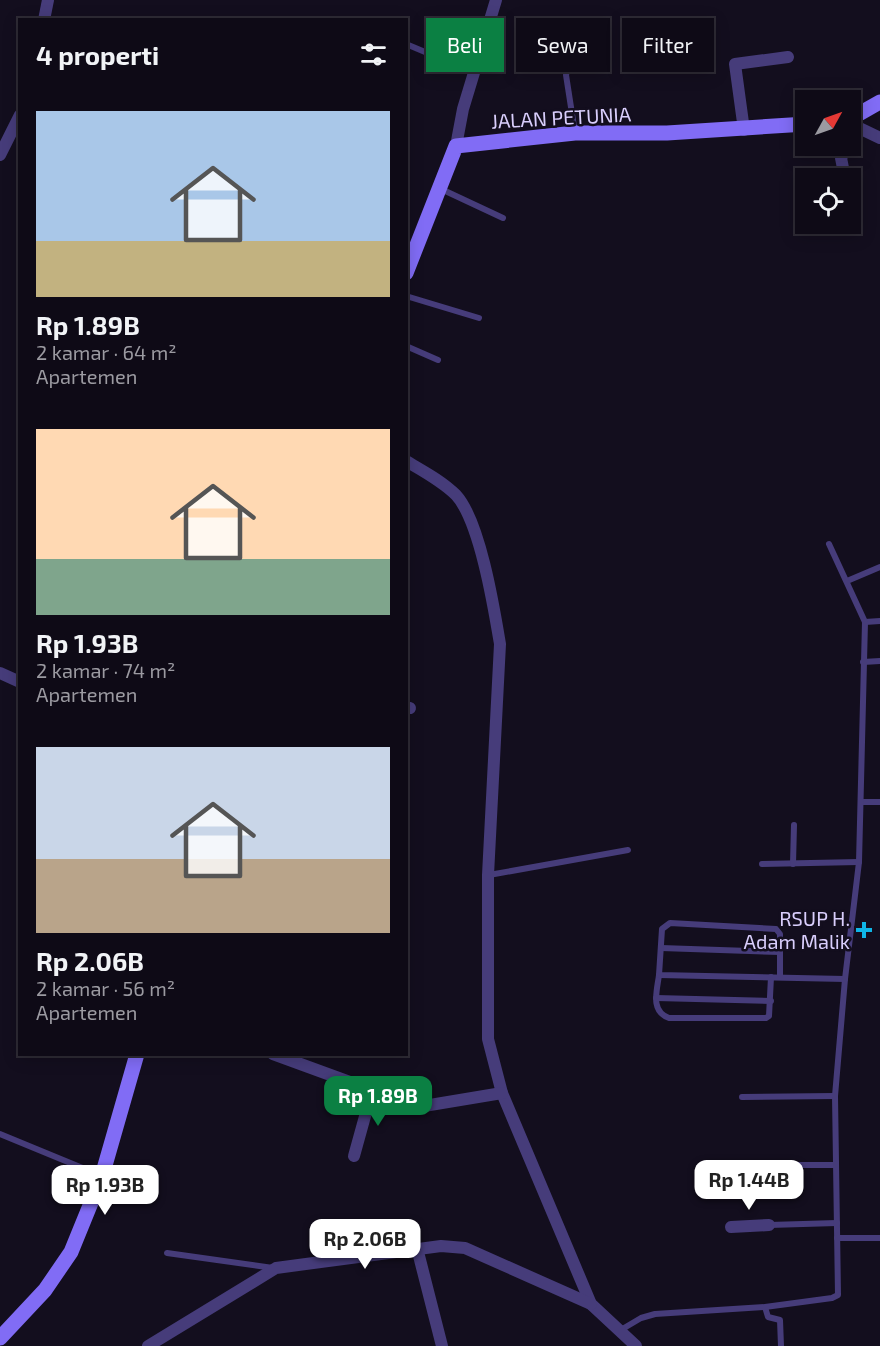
<!DOCTYPE html>
<html lang="id">
<head>
<meta charset="utf-8">
<style>
	body { margin:0; font-family:"Exo 2",sans-serif; background:#1c1823; color:#f1f3f6; height:100vh; display:flex; flex-direction:column; font-size:22px; white-space:nowrap }
	* { box-sizing:border-box; margin:0 }
	p { font-size:20px; color:#9b9aa1 }
	.icon { flex:none; width:33px; height:33px; fill:none; stroke:currentColor; stroke-width:2; stroke-linecap:round; stroke-linejoin:round }
	.map { position:relative; flex:1; overflow:hidden }
	.side { position:absolute; left:18px; top:18px; width:390px; height:1038px; display:flex; flex-direction:column; background:#0e0a16; border-radius:0px; box-shadow:0 3px 15px #0003,0 0 0 2px #2e2b35 }
	.side>* { flex:none }
	.top-card { position:absolute; left:426px; top:18px; width:363px; height:54px; display:flex; gap:12px }
	.needle { width:39px; rotate:50deg }
	.tools { position:absolute; left:795px; top:90px; display:grid; gap:12px }
	.tools a { display:grid; place-items:center; width:66px; height:66px; border-radius:0px; background:#0e0a16; box-shadow:0 3px 15px #0003,0 0 0 2px #2e2b35; font-size:30px }
	.price { position:absolute; translate:-50% -51px; padding:0 14px; border-radius:12px; background:#fff; color:#222; font-size:20px; line-height:39px; filter:drop-shadow(0 2px 3px #0008) }
	.price::after { content:''; position:absolute; left:50%; top:36px; width:18px; height:14px; margin-left:-9px; background:inherit; clip-path:polygon(0 0,100% 0,50% 100%) }
	.price.selected { background:#0b8043; color:#fff }
	ul { padding:0; list-style:none }
	li { display:grid; align-content:center; gap:12px; height:318px; padding:0 18px }
	li span { display:grid; place-items:center; height:186px; border-radius:0px; color:#555 }
	li>.icon { margin-inline-start:auto }
	span .icon { width:108px; height:108px; fill:#fffc; stroke-width:1 }
	li b { font-size:26px }
	h2 { display:flex; justify-content:space-between; align-items:center; height:72px; padding:0 18px; font-size:26px }
	.tag { padding:0 21px; border-radius:0px; background:#0e0a16; box-shadow:0 3px 15px #0003,0 0 0 2px #2e2b35; font-size:21px; line-height:54px }
	.tag.selected { background:#0b8043; color:#fff }
	.map>svg:first-child { display:block }
</style>
</head>
<body>
<div class="map">
<svg width="880" height="1346" viewBox="0 0 880 1346">
	<rect width="100%" height="100%" fill="#130e1e"/>
	<g fill="none" stroke-linecap="round" stroke-linejoin="round">
		<g stroke="#463c7a" stroke-width="6">
			<path d="M406,44L475,73"/>
			<path d="M575,133L566,75C570,55 585,59 601,60"/>
			<path d="M441,189L503,218"/>
			<path d="M406,296L479,318"/>
			<path d="M406,346L438,360"/>
			<path d="M847,581L880,567"/>
			<path d="M865,622L880,621"/>
			<path d="M863,662L880,661"/>
			<path d="M863,802H880"/>
			<path d="M762,864L859,862"/>
			<path d="M793,864L794,825"/>
			<path d="M489,875L628,850"/>
			<path d="M661,948L780,952"/>
			<path d="M659,975C657,991 650,1011 669,1018H766L769,1016L771,977"/>
			<path d="M780,977V934L776,929L670,923L662,929L659,975L845,979"/>
			<path d="M656,998L771,1001"/>
			<path d="M742,1097L835,1096"/>
			<path d="M0,1134L102,1176"/>
			<path d="M744,1165H836"/>
			<path d="M769,1225L837,1223"/>
			<path d="M837,1238H880"/>
			<path d="M167,1253L273,1268"/>
			<path d="M765,1307L768,1317L780,1320L781,1346"/>
			<path d="M619,1331L641,1318L655,1314L765,1307L832,1298L838,1295L835,1096L845,979L859,862L865,622L829,544"/>
		</g>
		<g stroke="#463c7a" stroke-width="12">
			<path d="M44,20L48,0"/>
			<path d="M855,126L880,138"/>
			<path d="M744,130L735,64L788,57"/>
			<path d="M456,146L463,109L496,0"/>
			<path d="M0,155L20,115"/>
			<path d="M844,173L841,158L847,146"/>
			<path d="M406,461C423,471 442,481 456,495C480,521 494,608 500,644L488,875V1039L502,1093L591,1304L636,1346"/>
			<path d="M0,673L20,682"/>
			<path d="M406,707L410,708"/>
			<path d="M273,1054L418,1107L502,1093"/>
			<path d="M354,1156L372,1091"/>
			<path d="M731,1227L769,1225"/>
			<path d="M417,1248L442,1346"/>
			<path d="M148,1346L276,1268L441,1246L465,1248L591,1304"/>
		</g>
		<g stroke="#816cf5" stroke-width="15">
			<path d="M850,119L880,102"/>
			<path d="M406,273L456,146L575,133H667L806,124"/>
			<path d="M0,1338L45,1290L71,1252L102,1176L137,1054"/>
		</g>
	</g>
	<path fill="#0fb5e6" stroke="#130e1e" stroke-width="2" d="M861 921h6v6h6v6h-6v6h-6v-6h-6v-6h6z"/>
	<g text-anchor="middle" dominant-baseline="central" stroke-width="5" stroke-linejoin="round" paint-order="stroke">
		<g font-size="20" fill="#d9cefc" stroke="#130e1e">
			<text transform="translate(561 117) rotate(-3)">JALAN PETUNIA</text>
		</g>
		<g font-size="20" fill="#d9cefc" stroke="#130e1e" text-anchor="end">
			<text x="850" y="918">RSUP H.<tspan x="850" dy="23">Adam Malik</tspan></text>
		</g>
	</g>
</svg>
<div class="tools">
<a><svg class="needle" viewBox="-14 -14 28 28"><path d="M0-13l5 13h-10z" fill="#e53935"/><path d="M0 13l5-13h-10z" fill="#9b9aa1"/></svg></a>
<a><svg class="icon" aria-label="locate" viewBox="0 0 24 24"><circle cx="12" cy="12" r="6"/><path d="M12 2v4M12 18v4M2 12h4M18 12h4"/></svg></a>
</div>
<b class="price selected" style="left:378px;top:1127px">Rp 1.89B</b>
<b class="price" style="left:749px;top:1211px">Rp 1.44B</b>
<b class="price" style="left:105px;top:1216px">Rp 1.93B</b>
<b class="price" style="left:365px;top:1270px">Rp 2.06B</b>
<div class="top-card">
<a class="tag selected">Beli</a>
<a class="tag">Sewa</a>
<a class="tag">Filter</a>
</div>
<section class="side">
<h2>4 properti<svg class="icon" aria-label="filters" viewBox="0 0 24 24"><path d="M4 7h16M4 17h16"/><circle cx="9" cy="7" r="2"/><circle cx="15" cy="17" r="2"/></svg></h2>
<ul>
<li><span style="background:linear-gradient(#a9c7e8 70%,#c2b280 0)"><svg class="icon" aria-label="home" viewBox="0 0 24 24"><path d="M3 11l9-7 9 7M6 9v11h12V9"/></svg></span><div><b>Rp 1.89B</b><p>2 kamar · 64 m²</p><p>Apartemen</p></div></li>
<li><span style="background:linear-gradient(#ffd9b3 70%,#7fa58c 0)"><svg class="icon" aria-label="home" viewBox="0 0 24 24"><path d="M3 11l9-7 9 7M6 9v11h12V9"/></svg></span><div><b>Rp 1.93B</b><p>2 kamar · 74 m²</p><p>Apartemen</p></div></li>
<li><span style="background:linear-gradient(#c9d6e8 60%,#b9a48a 0)"><svg class="icon" aria-label="home" viewBox="0 0 24 24"><path d="M3 11l9-7 9 7M6 9v11h12V9"/></svg></span><div><b>Rp 2.06B</b><p>2 kamar · 56 m²</p><p>Apartemen</p></div></li>
</ul>
</section>
</div>
</body>
</html>
